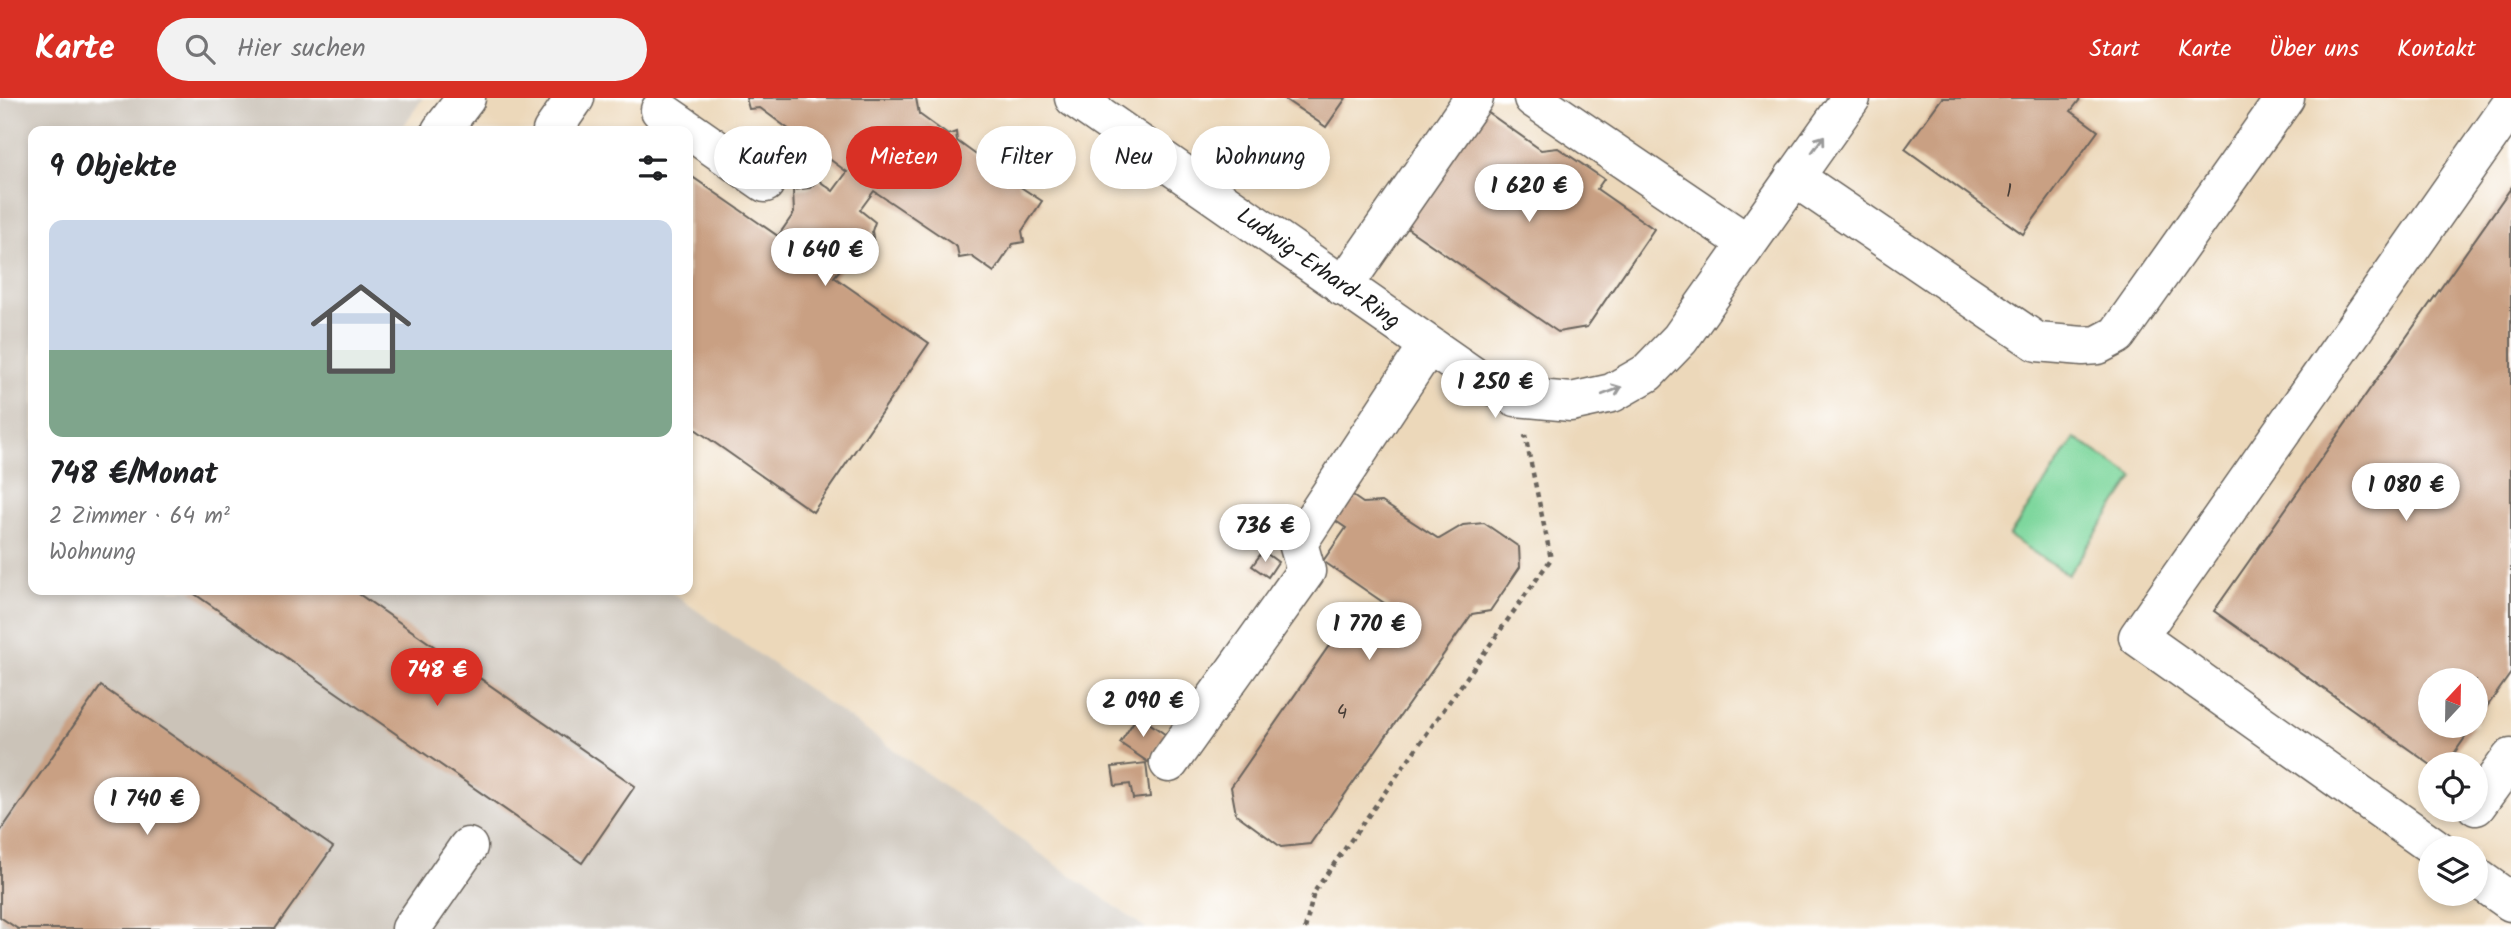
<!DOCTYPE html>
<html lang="de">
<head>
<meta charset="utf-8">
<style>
	body { margin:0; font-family:Kalam,sans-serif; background:#f2f2f2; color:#202124; height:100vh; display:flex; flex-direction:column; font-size:26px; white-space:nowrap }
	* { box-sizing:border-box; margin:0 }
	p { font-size:23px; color:#757577 }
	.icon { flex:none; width:38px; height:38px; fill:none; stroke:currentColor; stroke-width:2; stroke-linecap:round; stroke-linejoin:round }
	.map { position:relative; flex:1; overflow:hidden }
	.panel { position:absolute; left:28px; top:28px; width:665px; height:469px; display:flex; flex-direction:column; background:#fff; border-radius:14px; box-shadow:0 4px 10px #0003 }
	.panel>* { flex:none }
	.guide { position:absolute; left:714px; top:28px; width:665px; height:63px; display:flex; gap:14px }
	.needle { width:46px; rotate:22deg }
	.tools { position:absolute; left:2418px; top:570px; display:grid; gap:14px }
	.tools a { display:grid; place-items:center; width:70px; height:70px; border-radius:50%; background:#fff; box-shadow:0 4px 10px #0003; font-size:35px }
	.price { position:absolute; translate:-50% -60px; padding:0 16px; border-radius:24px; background:#fff; color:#222; font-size:23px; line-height:46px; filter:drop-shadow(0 2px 4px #0008) }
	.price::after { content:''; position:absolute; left:50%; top:42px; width:21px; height:16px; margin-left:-10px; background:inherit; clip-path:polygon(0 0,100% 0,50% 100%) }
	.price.selected { background:#d93025; color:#fff }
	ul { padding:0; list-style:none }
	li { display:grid; align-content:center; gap:14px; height:371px; padding:0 21px }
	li+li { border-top:2px solid #e0e0e0 }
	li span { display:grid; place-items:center; height:217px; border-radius:14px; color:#555 }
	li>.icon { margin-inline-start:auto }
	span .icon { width:126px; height:126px; fill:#fffc; stroke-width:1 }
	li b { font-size:30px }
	h2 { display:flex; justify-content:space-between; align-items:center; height:84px; padding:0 21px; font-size:30px }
	.chip { padding:0 24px; border-radius:32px; background:#fff; box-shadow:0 4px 10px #0003; font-size:24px; line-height:63px }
	.chip.selected { background:#d93025; color:#fff }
	header { display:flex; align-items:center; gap:42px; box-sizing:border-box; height:98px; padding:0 35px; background:#d93025; color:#fff }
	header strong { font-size:33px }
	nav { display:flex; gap:38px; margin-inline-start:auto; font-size:24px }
	.search { width:490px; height:63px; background:#f2f2f2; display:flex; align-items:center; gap:18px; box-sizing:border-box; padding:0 24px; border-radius:38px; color:#757577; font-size:26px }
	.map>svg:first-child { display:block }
</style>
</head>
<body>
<header>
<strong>Karte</strong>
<div class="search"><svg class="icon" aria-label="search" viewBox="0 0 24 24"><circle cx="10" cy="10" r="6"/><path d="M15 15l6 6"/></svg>Hier suchen</div>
<nav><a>Start</a><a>Karte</a><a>Über uns</a><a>Kontakt</a></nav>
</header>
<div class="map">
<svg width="2511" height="831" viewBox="0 0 2511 831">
	<rect width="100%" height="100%" fill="#fff"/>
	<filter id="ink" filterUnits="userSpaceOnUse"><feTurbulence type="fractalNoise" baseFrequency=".0143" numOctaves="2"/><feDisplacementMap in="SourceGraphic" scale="14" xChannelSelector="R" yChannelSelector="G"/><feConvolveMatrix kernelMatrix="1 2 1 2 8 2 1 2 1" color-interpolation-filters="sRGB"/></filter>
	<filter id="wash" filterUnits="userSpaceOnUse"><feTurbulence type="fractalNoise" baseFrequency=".00686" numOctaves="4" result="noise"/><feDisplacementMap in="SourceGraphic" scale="28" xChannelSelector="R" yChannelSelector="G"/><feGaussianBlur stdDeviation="1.57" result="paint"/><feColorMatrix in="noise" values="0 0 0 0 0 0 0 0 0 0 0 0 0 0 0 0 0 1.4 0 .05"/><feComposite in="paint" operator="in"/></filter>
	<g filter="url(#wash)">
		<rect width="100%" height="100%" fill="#f7e8d4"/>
		<path fill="#ecd8ba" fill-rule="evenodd" d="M423,0H2511V786L2480,831H1147L668,492H688V33H400ZM2431,583H2476V628H2431ZM2431,667H2476V712H2431ZM2431,751H2476V796H2431Z"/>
		<path fill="#cbc3b8" d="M0,0H423L400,33H33V492H668L1147,831H0Z"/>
		<path fill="#7ed79d" stroke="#4d7a5c" stroke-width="2" d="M2075,340L2134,379L2068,477L2009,438Z"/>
		<g id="blocks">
			<g fill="#c9a083">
				<path d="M746,0H916L919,16L948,37L956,34L957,43L1008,80L1017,78L1019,88L1042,103L1022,133L1024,144L1013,146L994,174L971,158L959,160L957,149L874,93L860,112L875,124L872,133L875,152L857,151L834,179L929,245L813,414L688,326V76L778,138L794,115L793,92L810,90L818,82L833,93L847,74L760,10L749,11Z"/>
				<path d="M1283,0H1346L1326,29Z"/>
				<path d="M1942,0H2081L2071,13L2098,33L2023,136L1905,51Z"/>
				<path d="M1483,11L1541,52L1558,50L1604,81L1597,91L1654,131L1587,229L1558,234L1401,126Z"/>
				<path d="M2511,90V575L2476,624V583H2431V628H2473L2446,667H2431L2214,513Z"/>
				<path d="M1347,394L1363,405L1382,404L1439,441L1463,427L1484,425L1519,449L1520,469L1490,513L1472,516L1310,746L1281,749L1236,716L1231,689L1351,516L1387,540L1403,518L1323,463L1346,430L1330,419Z"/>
				<path d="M1263,453L1278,464L1268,479L1252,468Z"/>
				<path d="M189,492H353L635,688L582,765Z"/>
				<path d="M101,588L333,749L275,831H18L0,819V734Z"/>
				<path d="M1138,617L1166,637L1148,664L1120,645Z"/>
				<path d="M1146,665L1150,699L1133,701L1130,686L1115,688L1112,669Z"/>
			</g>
		</g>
	</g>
	<g filter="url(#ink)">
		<use href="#blocks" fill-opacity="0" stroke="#69635c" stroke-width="2"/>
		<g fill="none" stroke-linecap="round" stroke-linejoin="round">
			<defs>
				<g id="minor">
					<path d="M1074,0L1476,280L1516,299L1571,304L1612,295L1647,275L1680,241L1851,0"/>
					<path d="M1533,0L1747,145"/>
					<path d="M660,12L765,85"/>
					<path d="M441,33L466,0"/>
					<path d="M552,33L575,0"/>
					<path d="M1794,79L2037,244L2083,248L2098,247L2117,237L2285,0"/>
					<path d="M1343,189L1474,0"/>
					<path d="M1169,665L1306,473L1298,445L1428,248"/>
					<path d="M2476,708L2511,660"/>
					<path d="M2437,751L2138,539L2511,7"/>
					<path d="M2476,779L2511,804"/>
					<path d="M411,831L468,749"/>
				</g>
			</defs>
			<use href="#minor" stroke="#69635c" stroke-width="41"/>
			<path stroke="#69635c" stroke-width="4.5" stroke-dasharray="5 5" stroke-linecap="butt" d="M1305,831L1314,794L1551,461L1525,337"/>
			<use href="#minor" stroke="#fff" stroke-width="38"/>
		</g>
		<defs><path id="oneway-shaft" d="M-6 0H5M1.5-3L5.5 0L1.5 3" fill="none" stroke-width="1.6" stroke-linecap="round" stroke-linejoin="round" transform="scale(1.75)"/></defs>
		<g stroke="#999">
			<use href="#oneway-shaft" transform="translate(1818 46) rotate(-54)"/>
			<use href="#oneway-shaft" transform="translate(1612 293) rotate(-21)"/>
		</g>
	</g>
	<g text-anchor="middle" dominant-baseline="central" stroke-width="5" stroke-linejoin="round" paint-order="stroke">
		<g font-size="19" fill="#473d36">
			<text x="2009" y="94">1</text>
			<text x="1342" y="615">4</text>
		</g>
		<g font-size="23" fill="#1c1c1c" stroke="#fff">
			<text transform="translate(1318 171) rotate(35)">Ludwig-Erhard-Ring</text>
		</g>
	</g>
</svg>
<div class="tools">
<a><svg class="needle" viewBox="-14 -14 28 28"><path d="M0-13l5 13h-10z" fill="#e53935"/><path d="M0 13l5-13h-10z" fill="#757577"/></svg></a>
<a><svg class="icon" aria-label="locate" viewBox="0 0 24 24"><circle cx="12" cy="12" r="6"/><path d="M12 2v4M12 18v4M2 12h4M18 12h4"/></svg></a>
<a><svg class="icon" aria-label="layers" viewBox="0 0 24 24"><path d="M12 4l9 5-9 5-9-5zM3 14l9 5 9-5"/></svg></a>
</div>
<b class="price" style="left:1529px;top:126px">1 620 €</b>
<b class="price" style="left:825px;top:190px">1 640 €</b>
<b class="price" style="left:1495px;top:322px">1 250 €</b>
<b class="price" style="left:2406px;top:425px">1 080 €</b>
<b class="price" style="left:1265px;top:466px">736 €</b>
<b class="price" style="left:1369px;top:564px">1 770 €</b>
<b class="price selected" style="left:437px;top:610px">748 €</b>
<b class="price" style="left:1143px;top:641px">2 090 €</b>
<b class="price" style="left:147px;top:739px">1 740 €</b>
<div class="guide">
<a class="chip">Kaufen</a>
<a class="chip selected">Mieten</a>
<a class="chip">Filter</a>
<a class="chip">Neu</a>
<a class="chip">Wohnung</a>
</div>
<section class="panel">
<h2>9 Objekte<svg class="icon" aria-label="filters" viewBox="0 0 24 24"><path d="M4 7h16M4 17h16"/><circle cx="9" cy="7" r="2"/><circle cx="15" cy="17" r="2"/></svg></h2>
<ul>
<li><span style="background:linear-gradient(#c9d6e8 60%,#7fa58c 0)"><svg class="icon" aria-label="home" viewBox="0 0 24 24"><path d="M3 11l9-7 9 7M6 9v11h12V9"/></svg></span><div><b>748 €/Monat</b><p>2 Zimmer · 64 m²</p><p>Wohnung</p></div></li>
</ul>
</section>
</div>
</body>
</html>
